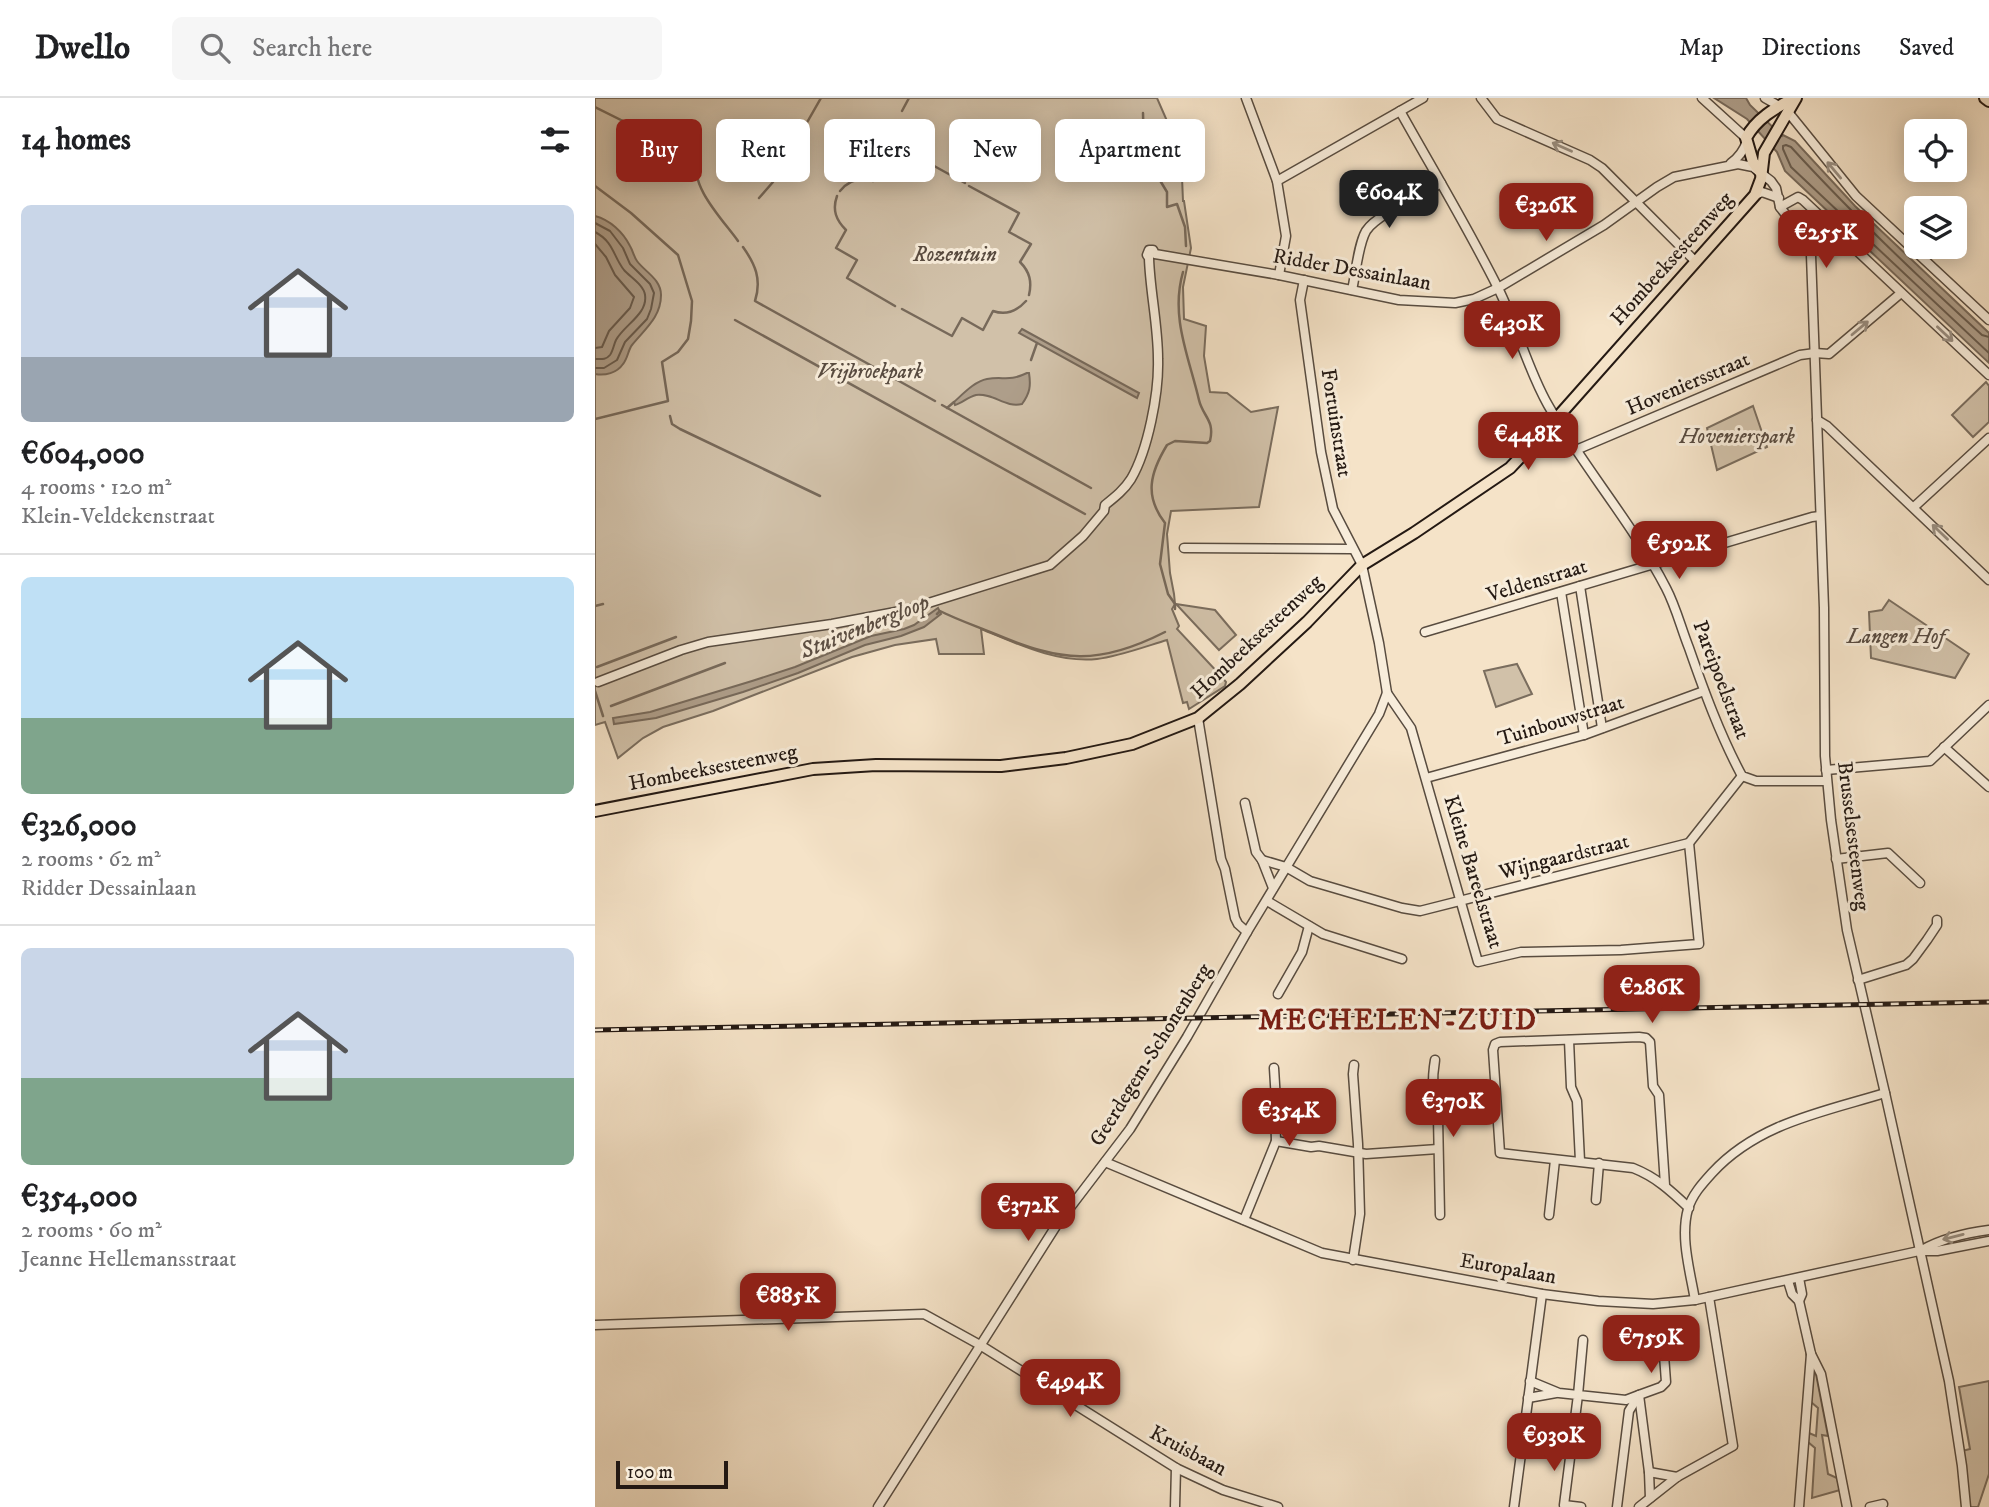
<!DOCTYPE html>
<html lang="en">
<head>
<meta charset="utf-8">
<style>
	body { margin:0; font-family:"IM FELL DW Pica",serif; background:#f6f6f6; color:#202124; height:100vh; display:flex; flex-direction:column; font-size:26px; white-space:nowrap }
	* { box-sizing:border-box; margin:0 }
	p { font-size:23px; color:#757577 }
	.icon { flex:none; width:38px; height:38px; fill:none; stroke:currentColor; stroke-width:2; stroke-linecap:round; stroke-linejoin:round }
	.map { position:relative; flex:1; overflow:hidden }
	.panel { display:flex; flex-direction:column; background:#fff; width:595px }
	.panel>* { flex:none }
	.banner { position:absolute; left:21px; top:21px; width:665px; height:63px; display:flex; gap:14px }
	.fabs { position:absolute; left:1309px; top:21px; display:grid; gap:14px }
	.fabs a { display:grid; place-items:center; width:63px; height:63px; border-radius:10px; background:#fff; box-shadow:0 4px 18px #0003; font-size:35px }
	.scale { position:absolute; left:21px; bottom:18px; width:112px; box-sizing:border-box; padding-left:7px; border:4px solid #241913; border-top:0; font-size:19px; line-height:24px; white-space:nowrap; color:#241913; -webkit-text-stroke:5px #f8eddb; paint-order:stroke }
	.price { position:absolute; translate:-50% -60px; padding:0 16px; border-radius:14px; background:#8f2418; color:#fff; font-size:23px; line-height:46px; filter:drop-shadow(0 2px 4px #0008) }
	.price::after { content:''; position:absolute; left:50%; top:42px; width:21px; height:16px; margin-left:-10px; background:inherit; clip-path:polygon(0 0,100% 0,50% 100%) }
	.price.current { background:#222; color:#fff }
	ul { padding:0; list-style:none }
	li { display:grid; align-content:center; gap:14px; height:371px; padding:0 21px }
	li+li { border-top:2px solid #e0e0e0 }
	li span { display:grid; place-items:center; height:217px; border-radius:10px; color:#555 }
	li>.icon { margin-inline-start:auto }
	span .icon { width:126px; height:126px; fill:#fffc; stroke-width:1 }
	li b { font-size:30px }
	h2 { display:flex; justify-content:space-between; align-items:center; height:84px; padding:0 21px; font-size:30px }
	.tag { padding:0 24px; border-radius:10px; background:#fff; box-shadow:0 4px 18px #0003; font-size:24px; line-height:63px }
	.tag.current { background:#8f2418; color:#fff }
	header { display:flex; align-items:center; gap:42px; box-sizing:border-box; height:98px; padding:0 35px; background:#fff; border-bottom:2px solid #e0e0e0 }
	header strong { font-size:33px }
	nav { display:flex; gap:38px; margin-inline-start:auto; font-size:24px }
	.search { width:490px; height:63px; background:#f6f6f6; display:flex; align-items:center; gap:18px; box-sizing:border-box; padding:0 24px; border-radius:10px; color:#757577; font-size:26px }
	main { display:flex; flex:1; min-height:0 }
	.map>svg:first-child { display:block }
</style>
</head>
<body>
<header>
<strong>Dwello</strong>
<div class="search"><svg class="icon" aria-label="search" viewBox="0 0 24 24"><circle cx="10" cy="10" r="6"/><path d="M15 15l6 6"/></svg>Search here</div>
<nav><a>Map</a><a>Directions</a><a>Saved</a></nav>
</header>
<main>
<section class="panel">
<h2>14 homes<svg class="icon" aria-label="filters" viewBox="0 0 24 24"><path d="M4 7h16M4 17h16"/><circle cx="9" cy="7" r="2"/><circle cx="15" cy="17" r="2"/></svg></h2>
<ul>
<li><span style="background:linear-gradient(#c9d6e8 70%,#9aa5b1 0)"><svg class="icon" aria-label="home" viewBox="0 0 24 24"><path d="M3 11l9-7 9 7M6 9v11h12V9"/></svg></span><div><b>€604,000</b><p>4 rooms · 120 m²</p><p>Klein-Veldekenstraat</p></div></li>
<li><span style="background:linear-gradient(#bfe0f5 65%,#7fa58c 0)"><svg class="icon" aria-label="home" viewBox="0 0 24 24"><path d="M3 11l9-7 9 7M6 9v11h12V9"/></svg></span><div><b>€326,000</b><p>2 rooms · 62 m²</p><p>Ridder Dessainlaan</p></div></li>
<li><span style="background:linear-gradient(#c9d6e8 60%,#7fa58c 0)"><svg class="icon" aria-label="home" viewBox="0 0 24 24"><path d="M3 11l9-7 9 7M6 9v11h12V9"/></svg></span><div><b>€354,000</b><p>2 rooms · 60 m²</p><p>Jeanne Hellemansstraat</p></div></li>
</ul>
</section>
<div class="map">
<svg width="1394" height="1409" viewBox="0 0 1394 1409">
	<rect width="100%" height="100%" fill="#f5e3c8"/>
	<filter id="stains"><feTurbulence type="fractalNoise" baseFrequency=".00286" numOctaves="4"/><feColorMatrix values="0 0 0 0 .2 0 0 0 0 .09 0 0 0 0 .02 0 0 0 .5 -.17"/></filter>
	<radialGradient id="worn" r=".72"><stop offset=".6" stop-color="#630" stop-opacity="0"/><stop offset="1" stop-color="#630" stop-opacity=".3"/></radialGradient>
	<g fill="#d1c1a9" stroke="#7a6d5e" stroke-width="2">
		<path d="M0,0H562L586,55L588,103H589L596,150L588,189L589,221L611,228L609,258L615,294L632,295L656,314L683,309L664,409L576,413L572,436L575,475L579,496L580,506L577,511L584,528L582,531L626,578L631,584L630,588L594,611L592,604L588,605L572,542C552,548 522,559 502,561C461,565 423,546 386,531L389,556H344L341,541L300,547L257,559L118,613L68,629L48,640L23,660L10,624L0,627Z"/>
		<path d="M1391,284L1394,288V324L1378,339L1357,317Z"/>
		<path d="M1158,308L1172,349L1122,372L1112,330Z"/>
		<path d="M1294,502L1374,556L1360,580L1276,560L1274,514L1287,512Z"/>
		<path d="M581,506L620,512L641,537L624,552Z"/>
		<path d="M922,566L937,596L901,609L889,573Z"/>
		<path d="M1219,1274L1221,1276L1233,1338L1227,1337L1233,1376L1242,1380L1245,1392L1217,1400L1220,1350L1213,1344L1214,1335L1221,1338L1223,1310L1216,1304L1217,1277Z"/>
		<path d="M1394,1283V1376L1383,1409H1374L1367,1353L1375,1351L1364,1289Z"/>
	</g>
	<g fill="#ae9e8a" stroke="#77695a" stroke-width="2">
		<path d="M1119,0H1151L1155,7L1187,38L1188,37L1200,43L1260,108L1394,235V265L1190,73L1182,54L1152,21Z"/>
		<path d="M0,118C15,122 28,134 35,148C38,153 39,159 42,163C50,174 66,181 66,197C66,219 50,231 37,247C33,252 33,260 28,266C22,275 10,278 0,276Z"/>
		<path d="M427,231L544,295L542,300L424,235Z"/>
		<path d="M432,275H434C436,288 435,295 427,306C410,310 399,295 381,297C373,299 367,305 360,307L359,304C368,296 380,283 392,281C409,278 413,284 432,275Z"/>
		<path d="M343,510L346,516L329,529L306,538L270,547L203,575L148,594L61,620L19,626L18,620L55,614L157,583L200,569L276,538L309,531L319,527Z"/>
	</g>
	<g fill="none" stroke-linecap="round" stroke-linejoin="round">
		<g stroke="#695c4e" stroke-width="2">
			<path d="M0,125L15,133L28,150L35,166L55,186L59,195L56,211L52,221L30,244L22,262L9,270H0"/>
			<path d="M0,134C19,144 18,158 29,172C35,179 49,187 50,197C53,216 29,227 21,242C19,246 18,253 15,257C11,262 6,261 0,261"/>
			<path d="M0,146L11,159L20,177L39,199L35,210L14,233L7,249L0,250"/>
			<path d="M1394,239L1387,237C1320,176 1257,116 1196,49L1191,47L1188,48V51L1196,69L1394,255"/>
		</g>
		<g stroke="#77695a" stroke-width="2.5">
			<path d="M0,9L42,30"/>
			<path d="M307,13L314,0"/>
			<path d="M548,15L549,56L572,94V109L582,106L590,129L591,148"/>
			<path d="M83,50L103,62C93,87 129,123 143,143"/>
			<path d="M0,88L36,115L83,157L97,203L96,223L93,241L83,254L67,264L73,303L0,321"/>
			<path d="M374,88L424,115L414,134L436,146L425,164C435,174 437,184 434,197"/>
			<path d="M245,93C254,82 265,79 278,83L289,65L310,76L321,58L370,85"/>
			<path d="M242,98C237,112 241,122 251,132L241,150L262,162L252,180L300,208"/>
			<path d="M164,100L178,84L226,0"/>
			<path d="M148,149C160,166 167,181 160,203L340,303"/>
			<path d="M307,211L357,238L367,220L388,232L398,213C412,218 422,213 431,203"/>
			<path d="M140,222L490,416"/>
			<path d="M436,262L442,245"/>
			<path d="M347,307L496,390"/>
			<path d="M352,310L359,304"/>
			<path d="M75,318L77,326L85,331L225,398"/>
			<path d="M0,508L8,506"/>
			<path d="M580,511V506L573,496L565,466L570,425C549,398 555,375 572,347L580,343L612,345L615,343C620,322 608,319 604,302C594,259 575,219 588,174"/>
			<path d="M342,516L345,513C363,522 381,528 400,536C467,564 503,568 570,534"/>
			<path d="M2,569L81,539"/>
			<path d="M0,593L8,618"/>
			<path d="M16,608L130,565"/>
		</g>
		<defs>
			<g id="minor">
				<path d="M651,0L682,83L691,138L684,177"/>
				<path d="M886,0L902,21L995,62L1007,70L1100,163"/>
				<path d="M1107,0L1151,40"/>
				<path d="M1170,0L1184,8"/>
				<path d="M805,13C838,72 873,130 903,190C922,228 932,270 953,307C989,370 1038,426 1071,490C1081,509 1086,530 1094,550C1109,593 1125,637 1147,678L1161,683H1231"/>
				<path d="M1193,14L1261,98L1394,222"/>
				<path d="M1136,65C1143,60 1149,52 1152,43"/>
				<path d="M682,83L828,0"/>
				<path d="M1160,97L1167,94L1184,100"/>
				<path d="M1185,109L1203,99L1208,102L1394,277"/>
				<path d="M757,192C761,175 763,147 771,133C781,117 828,96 846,85"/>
				<path d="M1222,322L1232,328L1394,482"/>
				<path d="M981,352L1205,257L1220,255L1234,256L1306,195"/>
				<path d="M1319,409L1394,340"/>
				<path d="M589,450L757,451"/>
				<path d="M985,488L1007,630"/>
				<path d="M966,494L989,637"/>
				<path d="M830,534L1217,419L1225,418"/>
				<path d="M3,584L86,552L113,544L237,526L311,512L455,467L488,438L509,413L510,407C520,399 529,392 536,381C553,352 564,295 563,261C563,227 555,193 554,160L552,157L554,152H558L560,156L684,177L804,202L860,205L879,201L903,190L1009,127L1062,89L1079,79L1143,66L1158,69L1176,83L1181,90L1185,109L1212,145L1216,157L1229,510L1230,658L1236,722L1252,832L1290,995L1354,1283L1367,1368L1371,1409"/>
				<path d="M792,595L816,630L883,864L926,854L1026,852L1104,846L1094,745"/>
				<path d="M603,620L626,761L630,771L640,820L643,826L652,834"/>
				<path d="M1349,649L1394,689"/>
				<path d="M1231,672L1335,663L1394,607"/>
				<path d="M831,680L989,637L1109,593"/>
				<path d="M650,705L661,754L667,762L678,790"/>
				<path d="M1241,761L1293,755L1325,785"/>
				<path d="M667,762L691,769L715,783L807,810L825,813L1094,745L1147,678"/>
				<path d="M672,803L728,836L807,861"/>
				<path d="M1263,882L1311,867L1318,861L1332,842L1342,827V822"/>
				<path d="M683,896L707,854L714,828"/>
				<path d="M974,942L976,989L982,1003L985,1063"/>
				<path d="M840,962C837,979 837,1003 843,1019L845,1117"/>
				<path d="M681,1043L716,1049L724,1048L771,1056L843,1051"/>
				<path d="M510,1064L727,1155L947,1196L1003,1203L1058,1206L1100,1202L1324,1153H1342L1394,1143"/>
				<path d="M1070,1087L1064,997L1058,988L1055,944L1051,940L1044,939L905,944L900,946L898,952L905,1055L1038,1070C1061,1079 1076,1093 1094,1110"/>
				<path d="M1001,1102L1004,1065"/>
				<path d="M954,1117L960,1062"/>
				<path d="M649,1122L681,1043L680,1011L681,1003L679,970"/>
				<path d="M1327,1152C1348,1140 1371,1135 1394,1132"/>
				<path d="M758,1162L765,1116L763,1046L758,976L759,967"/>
				<path d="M1193,1183L1197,1196L1204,1203L1216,1256L1226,1276L1252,1409"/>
				<path d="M1100,1202C1095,1173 1085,1139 1093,1111C1097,1097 1107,1086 1117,1075C1163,1025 1228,1014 1290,995"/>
				<path d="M1204,1203L1207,1196L1204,1180"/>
				<path d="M0,1227L329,1216L385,1247L581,1370L628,1392L683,1409"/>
				<path d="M988,1242L983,1297L1031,1302L1044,1297L1054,1374L1055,1400"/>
				<path d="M935,1283L964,1295L983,1297L969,1407L986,1409"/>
				<path d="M933,1300L961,1295"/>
				<path d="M1054,1374L1082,1379"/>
				<path d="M283,1409L461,1128L535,1031L592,939L652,834L784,616L792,595L784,545L767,467L738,411L726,354L705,202L709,182"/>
				<path d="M580,1409L581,1370"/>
				<path d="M919,1409L947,1196"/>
				<path d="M1022,1409L1034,1313L1044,1297L1066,1289L1071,1284L1069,1257"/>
				<path d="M1044,1409L1082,1379L1138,1348L1114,1199"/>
				<path d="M1204,1409L1216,1256"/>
				<path d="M1275,1409L1288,1406"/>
			</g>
			<g id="major">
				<path d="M1390,0L1394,3"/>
				<path d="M1166,75L1158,64L1151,40C1161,21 1180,10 1199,0"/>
				<path d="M0,713L218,671L281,667L406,668L471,660L537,646L603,620L645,586L712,524L767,467L819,435L915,370L961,321L1160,97L1166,81L1169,55L1201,0"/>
			</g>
		</defs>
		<use href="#minor" stroke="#584c40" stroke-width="11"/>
		<use href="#major" stroke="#241913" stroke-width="14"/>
		<use href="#minor" stroke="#f8eddb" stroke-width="8"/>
		<use href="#major" stroke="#f5e3c8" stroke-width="10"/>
		<defs>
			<path id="rail" d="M0,932L1394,904"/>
		</defs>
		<use href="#rail" stroke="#241913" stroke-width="5"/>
		<use href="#rail" stroke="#f8eddb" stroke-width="2.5" stroke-dasharray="8" stroke-linecap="butt"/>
	</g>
	<defs><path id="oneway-shaft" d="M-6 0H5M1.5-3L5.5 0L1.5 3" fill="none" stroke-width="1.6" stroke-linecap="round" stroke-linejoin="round" transform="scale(1.75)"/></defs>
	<g stroke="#998e81">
		<use href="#oneway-shaft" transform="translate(967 49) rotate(-156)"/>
		<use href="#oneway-shaft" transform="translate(1239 72) rotate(-130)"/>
		<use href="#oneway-shaft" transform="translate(1265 230) rotate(-40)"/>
		<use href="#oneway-shaft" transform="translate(1350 236) rotate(43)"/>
		<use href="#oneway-shaft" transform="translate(1345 434) rotate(-136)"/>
		<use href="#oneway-shaft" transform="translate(1358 1139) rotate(166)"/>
	</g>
	<g text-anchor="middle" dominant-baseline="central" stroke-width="6" stroke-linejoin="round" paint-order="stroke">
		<g font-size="21" font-style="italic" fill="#584b40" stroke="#f8eddb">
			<text x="360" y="157">Rozentuin</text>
			<text x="275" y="274">Vrijbroekpark</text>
			<text x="1142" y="339">Hovenierspark</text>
			<text x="1301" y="539">Langen Hof</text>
		</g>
		<g font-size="21" fill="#241913" stroke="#f8eddb">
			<text transform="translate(1077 161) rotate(-48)">Hombeeksesteenweg</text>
			<text transform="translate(757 172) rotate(10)">Ridder Dessainlaan</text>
			<text transform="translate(1093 286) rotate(-23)">Hoveniersstraat</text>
			<text transform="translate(741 325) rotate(81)">Fortuinstraat</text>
			<text transform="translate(942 483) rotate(-17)">Veldenstraat</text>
			<text transform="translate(662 539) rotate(-43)">Hombeeksesteenweg</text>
			<text transform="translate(1126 582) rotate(69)">Pareipoelstraat</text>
			<text transform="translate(966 623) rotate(-17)">Tuinbouwstraat</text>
			<text transform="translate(118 670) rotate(-11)">Hombeeksesteenweg</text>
			<text transform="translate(1258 738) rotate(83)">Brusselsesteenweg</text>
			<text transform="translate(969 759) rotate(-14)">Wijngaardstraat</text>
			<text transform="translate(878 774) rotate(73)">Kleine Bareelstraat</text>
			<text transform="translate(556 957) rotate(-58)">Geerdegem-Schonenberg</text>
			<text transform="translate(913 1171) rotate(10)">Europalaan</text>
			<text transform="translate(593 1353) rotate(28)">Kruisbaan</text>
		</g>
		<g font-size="23" font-style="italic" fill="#5b4e43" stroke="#f8eddb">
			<text transform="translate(270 529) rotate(-22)">Stuivenbergloop</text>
		</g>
		<g font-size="28" font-weight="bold" letter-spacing="2" fill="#7a1f14" stroke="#f8eddb">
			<text x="803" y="922">MECHELEN-ZUID</text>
		</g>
	</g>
	<rect width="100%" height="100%" filter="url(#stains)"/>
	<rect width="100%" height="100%" fill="url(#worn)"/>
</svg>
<div class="fabs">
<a><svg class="icon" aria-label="locate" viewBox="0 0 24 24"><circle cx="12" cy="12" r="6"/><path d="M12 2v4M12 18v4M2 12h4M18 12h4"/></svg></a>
<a><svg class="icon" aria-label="layers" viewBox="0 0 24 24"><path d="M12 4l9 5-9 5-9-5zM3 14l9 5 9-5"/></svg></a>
</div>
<div class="scale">100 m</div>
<b class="price current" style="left:794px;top:132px">€604K</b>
<b class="price" style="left:951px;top:145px">€326K</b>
<b class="price" style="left:1231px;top:172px">€255K</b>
<b class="price" style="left:917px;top:263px">€430K</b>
<b class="price" style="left:933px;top:374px">€448K</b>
<b class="price" style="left:1084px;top:483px">€592K</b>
<b class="price" style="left:1057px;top:927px">€286K</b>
<b class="price" style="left:858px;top:1041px">€370K</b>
<b class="price" style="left:694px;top:1050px">€354K</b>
<b class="price" style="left:433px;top:1145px">€372K</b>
<b class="price" style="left:193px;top:1235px">€885K</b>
<b class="price" style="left:1056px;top:1277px">€759K</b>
<b class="price" style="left:475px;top:1321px">€494K</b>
<b class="price" style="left:959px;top:1375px">€930K</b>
<div class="banner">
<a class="tag current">Buy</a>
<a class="tag">Rent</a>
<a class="tag">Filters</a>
<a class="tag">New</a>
<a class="tag">Apartment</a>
</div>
</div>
</main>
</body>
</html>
